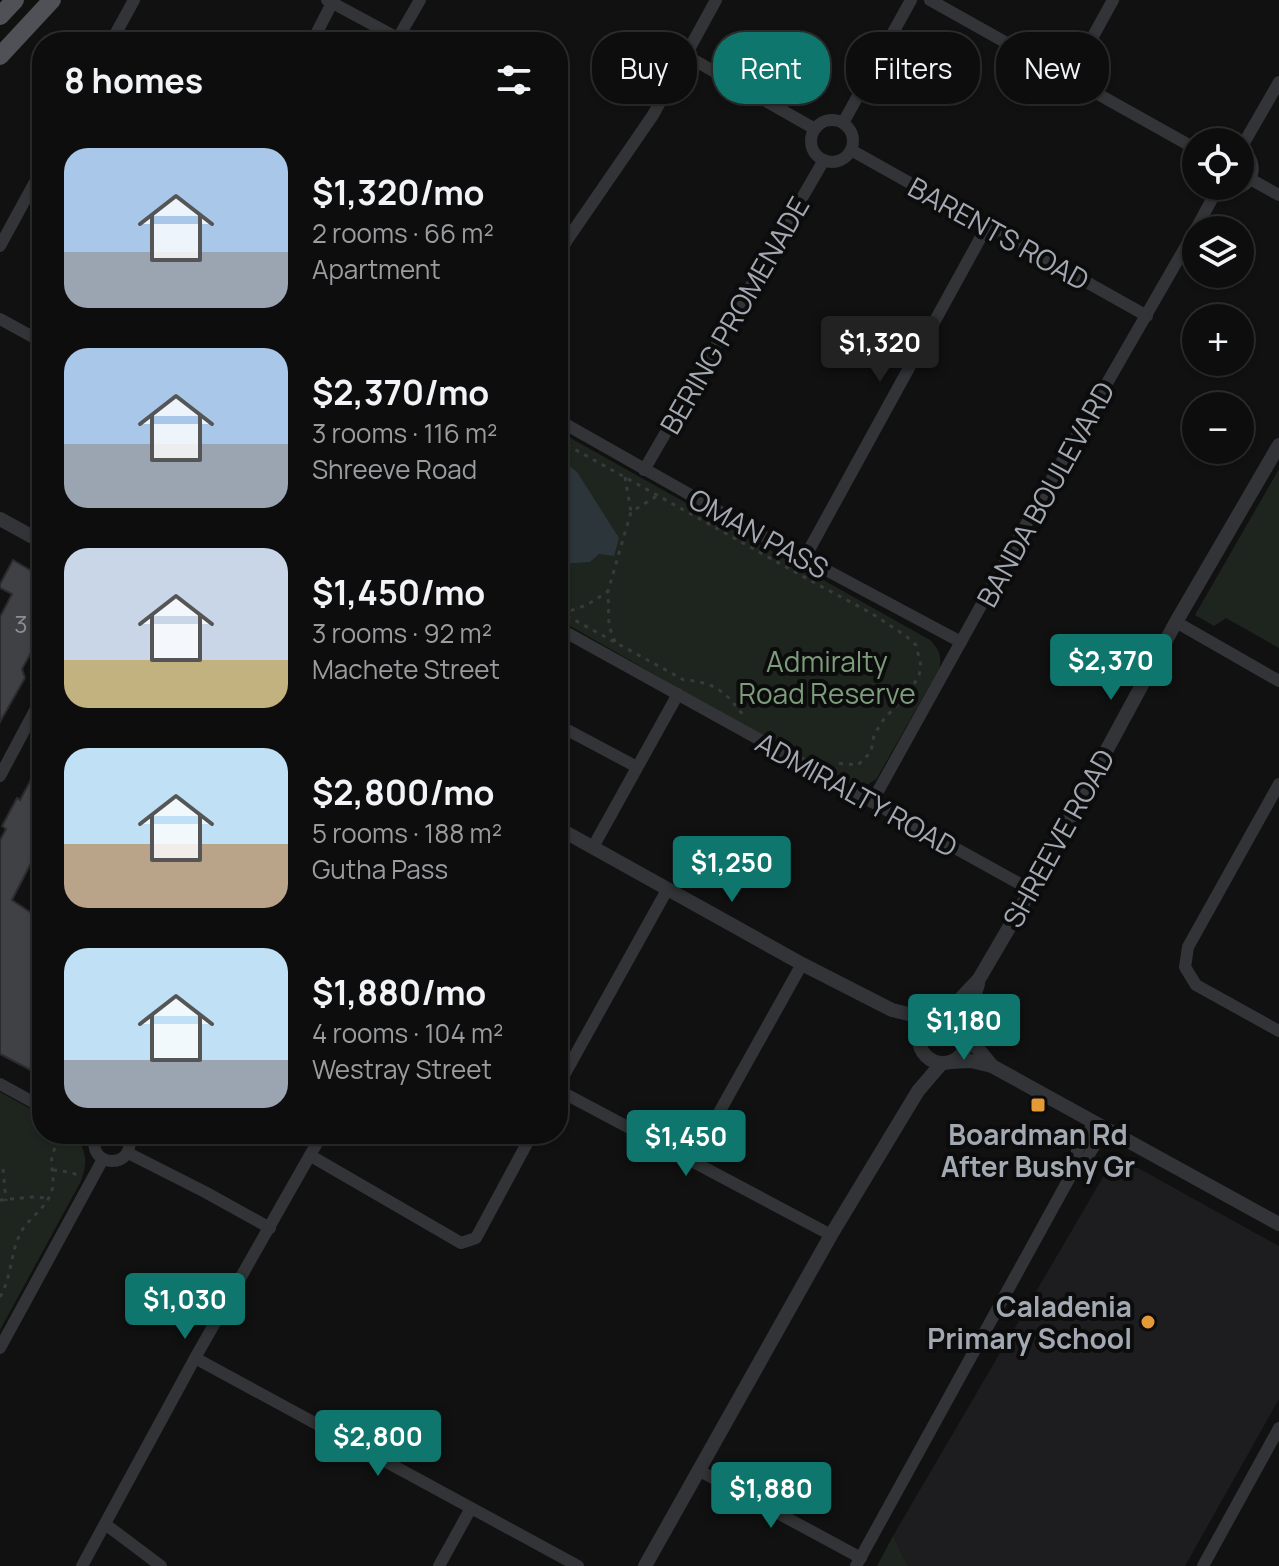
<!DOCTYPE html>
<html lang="en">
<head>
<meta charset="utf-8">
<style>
	body { margin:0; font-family:Manrope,sans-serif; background:#1b1b1c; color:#f1f3f6; height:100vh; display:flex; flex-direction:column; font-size:30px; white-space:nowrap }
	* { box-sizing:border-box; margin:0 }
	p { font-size:26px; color:#9a9c9e }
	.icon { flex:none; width:44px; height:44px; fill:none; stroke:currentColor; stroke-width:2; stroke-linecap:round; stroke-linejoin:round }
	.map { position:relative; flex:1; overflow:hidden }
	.drawer { position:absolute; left:32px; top:32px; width:536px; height:1112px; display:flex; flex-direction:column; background:#0d0d0e; border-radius:32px; box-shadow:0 2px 6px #0004,0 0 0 2px #2d2d2e }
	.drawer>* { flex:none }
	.banner { position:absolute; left:592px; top:32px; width:566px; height:72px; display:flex; gap:16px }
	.buttons { position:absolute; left:1182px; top:128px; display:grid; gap:16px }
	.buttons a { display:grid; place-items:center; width:72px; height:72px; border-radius:50%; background:#0d0d0e; box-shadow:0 2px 6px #0004,0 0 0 2px #2d2d2e; font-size:40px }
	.price { position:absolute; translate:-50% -68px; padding:0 18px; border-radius:8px; background:#0f766e; color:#fff; font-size:26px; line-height:52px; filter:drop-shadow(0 2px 4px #0008) }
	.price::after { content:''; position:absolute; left:50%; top:48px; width:24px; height:18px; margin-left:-12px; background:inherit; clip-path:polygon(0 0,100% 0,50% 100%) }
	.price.on { background:#222; color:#fff }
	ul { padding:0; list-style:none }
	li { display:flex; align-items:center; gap:24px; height:200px; padding:0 32px }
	li span { display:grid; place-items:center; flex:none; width:224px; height:160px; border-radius:24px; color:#555 }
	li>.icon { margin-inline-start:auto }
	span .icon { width:96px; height:96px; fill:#fffc; stroke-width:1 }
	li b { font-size:34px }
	h2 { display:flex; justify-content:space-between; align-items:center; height:96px; padding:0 32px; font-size:34px }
	.chip { padding:0 28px; border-radius:32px; background:#0d0d0e; box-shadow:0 2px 6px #0004,0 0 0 2px #2d2d2e; font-size:28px; line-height:72px }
	.chip.on { background:#0f766e; color:#fff }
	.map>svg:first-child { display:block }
</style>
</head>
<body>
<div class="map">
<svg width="1279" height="1566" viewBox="0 0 1279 1566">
	<rect width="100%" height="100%" fill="#111112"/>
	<path fill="#1d1d1f" d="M1120,1158L1279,1246V1399L1185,1566H908L893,1536L1113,1160Z"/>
	<g fill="#1e251e">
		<path d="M558,431L930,640C939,649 942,656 939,669L877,778C868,786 861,787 849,786L558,619Z"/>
		<path d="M1279,469V648L1226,618L1214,626L1195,615Z"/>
		<path d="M0,1092L42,1115V1134H72C87,1147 88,1163 81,1181L0,1330Z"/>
		<path d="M893,1536L908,1566H877Z"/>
	</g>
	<path fill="#2b353a" d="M558,457L577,472L619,538L614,556L599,554L590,562L558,564Z"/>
	<g fill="#404145" stroke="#2b2b2e" stroke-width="2">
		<path d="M13,560L42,577V646L39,652L33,649L22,669L25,678L0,722V617L12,594L0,588V584Z"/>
		<path d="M42,759V842L12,900L42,920V1076L0,1054V840L6,829L2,826L17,798L20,800Z"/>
	</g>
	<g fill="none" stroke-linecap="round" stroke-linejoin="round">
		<g stroke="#383a3e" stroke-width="3" stroke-dasharray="4 6" stroke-linecap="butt">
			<path d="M558,440L813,582L871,613L906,636L916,645L921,666L919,675L911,690L884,719L874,735L871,752L858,765L833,763"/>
			<path d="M625,477L631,512"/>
			<path d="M558,611L684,680C714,682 725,691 743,715"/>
			<path d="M561,613C580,609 592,603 608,591"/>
			<path d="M615,642L609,626L608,591L631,512L657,496"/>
			<path d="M3,1169L6,1201"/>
			<path d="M53,1170L70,1172L80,1176"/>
			<path d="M0,1200L33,1197L48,1198"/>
			<path d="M0,1297C12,1277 10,1253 21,1232C29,1218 45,1209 51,1193C56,1181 50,1168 52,1156C54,1148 59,1141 63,1134"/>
		</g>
		<g stroke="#323437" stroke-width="12">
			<path d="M327,0L405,42"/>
			<path d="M930,0L1196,149"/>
			<path d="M398,38L420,0"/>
			<path d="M111,42L134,0"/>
			<path d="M312,42L332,3"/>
			<path d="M685,55L815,129"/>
			<path d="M1070,78L1113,0"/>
			<circle cx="832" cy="141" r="21"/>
			<path d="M843,123L911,0"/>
			<path d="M1241,148L1279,82"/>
			<path d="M851,150L1147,316"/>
			<path d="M1250,179L1279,195"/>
			<path d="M1218,186C1247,200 1267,165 1240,148"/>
			<path d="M0,246L42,169"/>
			<path d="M558,257L567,240L653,115L716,0"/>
			<path d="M0,319L42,342"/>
			<path d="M558,420L770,540L961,642"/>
			<path d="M644,470L824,160"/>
			<path d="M804,559L987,226"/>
			<path d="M1176,622L1279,681"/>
			<path d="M558,628L1031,890"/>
			<path d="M558,725L637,767"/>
			<path d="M0,776L42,697"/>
			<path d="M1279,784L1188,947L1185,967L1196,985L1279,1031"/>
			<path d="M872,802L1034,510L1198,225L1219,186"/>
			<path d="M593,847L678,694"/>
			<path d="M0,1084L42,1107"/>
			<path d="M558,1086L667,890"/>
			<path d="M558,1090L831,1235"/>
			<path d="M96,1134C84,1169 139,1171 128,1134"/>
			<path d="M128,1153L205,1192L270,1228"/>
			<path d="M311,1156L461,1243L476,1238L532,1134"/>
			<path d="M692,1161L802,964"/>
			<path d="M1076,1166L1087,1158L1105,1128"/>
			<path d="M0,1348L103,1159"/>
			<path d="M195,1358L578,1566"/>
			<path d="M698,1470L861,1558"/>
			<path d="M105,1524L161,1566"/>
			<path d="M82,1566L195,1358L322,1134"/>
			<path d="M439,1566L471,1508"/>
			<path d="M856,1566L1076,1166L1077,1151L1094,1122"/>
			<path d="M1203,1566L1279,1428"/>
		</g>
		<g stroke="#323437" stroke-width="14">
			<path d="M0,519L42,542"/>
			<path d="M558,828L802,964L892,1010L929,1019"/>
			<path d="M945,1015L979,979L1031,890L1176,622L1279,445"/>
			<circle cx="943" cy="1039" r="24"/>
			<path d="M963,1026L970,1011L978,984"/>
			<path d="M966,1034L992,1066"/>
			<path d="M950,1062L971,1061L992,1066L1279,1224"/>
			<path d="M645,1566L831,1235L918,1091L942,1063"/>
		</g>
		<g stroke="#4f5156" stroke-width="18">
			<path d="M0,16L15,0"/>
			<path d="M0,56L52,0"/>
		</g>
	</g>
	<g fill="#e49a37" stroke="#0c0c0d" stroke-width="3">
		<rect x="1030" y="1097" width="16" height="16" rx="4"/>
		<circle cx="1148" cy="1322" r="8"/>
	</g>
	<g text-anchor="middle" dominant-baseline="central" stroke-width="8" stroke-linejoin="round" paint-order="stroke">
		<g font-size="24" fill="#8a8f97">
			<text x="21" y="623">3</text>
		</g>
		<g font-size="28" fill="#a3a9b2" stroke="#0c0c0d">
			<text transform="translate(999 233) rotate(29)">BARENTS ROAD</text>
			<text transform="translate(734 315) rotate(-60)">BERING PROMENADE</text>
			<text transform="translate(1045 494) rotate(-61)">BANDA BOULEVARD</text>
			<text transform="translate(759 533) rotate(29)">OMAN PASS</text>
			<text transform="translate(857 794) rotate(29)">ADMIRALTY ROAD</text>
			<text transform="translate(1058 838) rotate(-61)">SHREEVE ROAD</text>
		</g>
		<g font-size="28" fill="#7c9c7b" stroke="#0c0c0d">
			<text x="827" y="661">Admiralty<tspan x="827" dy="32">Road Reserve</tspan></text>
		</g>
		<g font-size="28" font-weight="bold" fill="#a3a9b2" stroke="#0c0c0d">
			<text x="1038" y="1134">Boardman Rd<tspan x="1038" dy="32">After Bushy Gr</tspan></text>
			<text x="1132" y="1306" text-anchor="end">Caladenia<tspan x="1132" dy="32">Primary School</tspan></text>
		</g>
	</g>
</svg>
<div class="buttons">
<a><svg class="icon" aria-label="locate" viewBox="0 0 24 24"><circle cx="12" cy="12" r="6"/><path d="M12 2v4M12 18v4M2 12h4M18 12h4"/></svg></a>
<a><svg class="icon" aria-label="layers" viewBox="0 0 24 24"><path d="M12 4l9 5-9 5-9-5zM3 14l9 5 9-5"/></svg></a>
<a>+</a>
<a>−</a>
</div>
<b class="price on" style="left:880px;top:384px">$1,320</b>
<b class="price" style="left:1111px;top:702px">$2,370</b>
<b class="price" style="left:732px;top:904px">$1,250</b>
<b class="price" style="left:964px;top:1062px">$1,180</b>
<b class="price" style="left:686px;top:1178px">$1,450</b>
<b class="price" style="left:185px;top:1341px">$1,030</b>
<b class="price" style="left:378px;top:1478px">$2,800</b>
<b class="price" style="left:771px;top:1530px">$1,880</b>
<div class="banner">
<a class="chip">Buy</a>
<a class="chip on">Rent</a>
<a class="chip">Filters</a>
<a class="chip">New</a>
</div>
<section class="drawer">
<h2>8 homes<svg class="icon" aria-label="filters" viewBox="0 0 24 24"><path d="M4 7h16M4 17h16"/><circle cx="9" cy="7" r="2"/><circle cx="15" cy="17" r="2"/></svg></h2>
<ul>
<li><span style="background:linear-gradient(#a9c7e8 65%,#9aa5b1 0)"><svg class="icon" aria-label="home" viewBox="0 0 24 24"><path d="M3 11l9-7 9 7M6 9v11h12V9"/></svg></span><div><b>$1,320/mo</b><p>2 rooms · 66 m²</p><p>Apartment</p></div></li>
<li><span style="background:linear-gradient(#a9c7e8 60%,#9aa5b1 0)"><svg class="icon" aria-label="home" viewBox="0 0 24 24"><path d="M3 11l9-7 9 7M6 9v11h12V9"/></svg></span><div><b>$2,370/mo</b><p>3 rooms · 116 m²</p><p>Shreeve Road</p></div></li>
<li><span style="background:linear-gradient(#c9d6e8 70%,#c2b280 0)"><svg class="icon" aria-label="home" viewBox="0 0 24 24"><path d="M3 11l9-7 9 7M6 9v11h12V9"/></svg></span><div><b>$1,450/mo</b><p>3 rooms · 92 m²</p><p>Machete Street</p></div></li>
<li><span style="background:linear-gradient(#bfe0f5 60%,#b9a48a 0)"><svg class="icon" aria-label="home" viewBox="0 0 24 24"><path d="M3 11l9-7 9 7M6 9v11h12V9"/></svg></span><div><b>$2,800/mo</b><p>5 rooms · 188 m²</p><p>Gutha Pass</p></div></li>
<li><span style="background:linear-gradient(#bfe0f5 70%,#9aa5b1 0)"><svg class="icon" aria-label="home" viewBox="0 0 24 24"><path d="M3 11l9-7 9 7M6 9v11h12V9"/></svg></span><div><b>$1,880/mo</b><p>4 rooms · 104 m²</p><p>Westray Street</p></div></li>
</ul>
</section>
</div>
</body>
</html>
